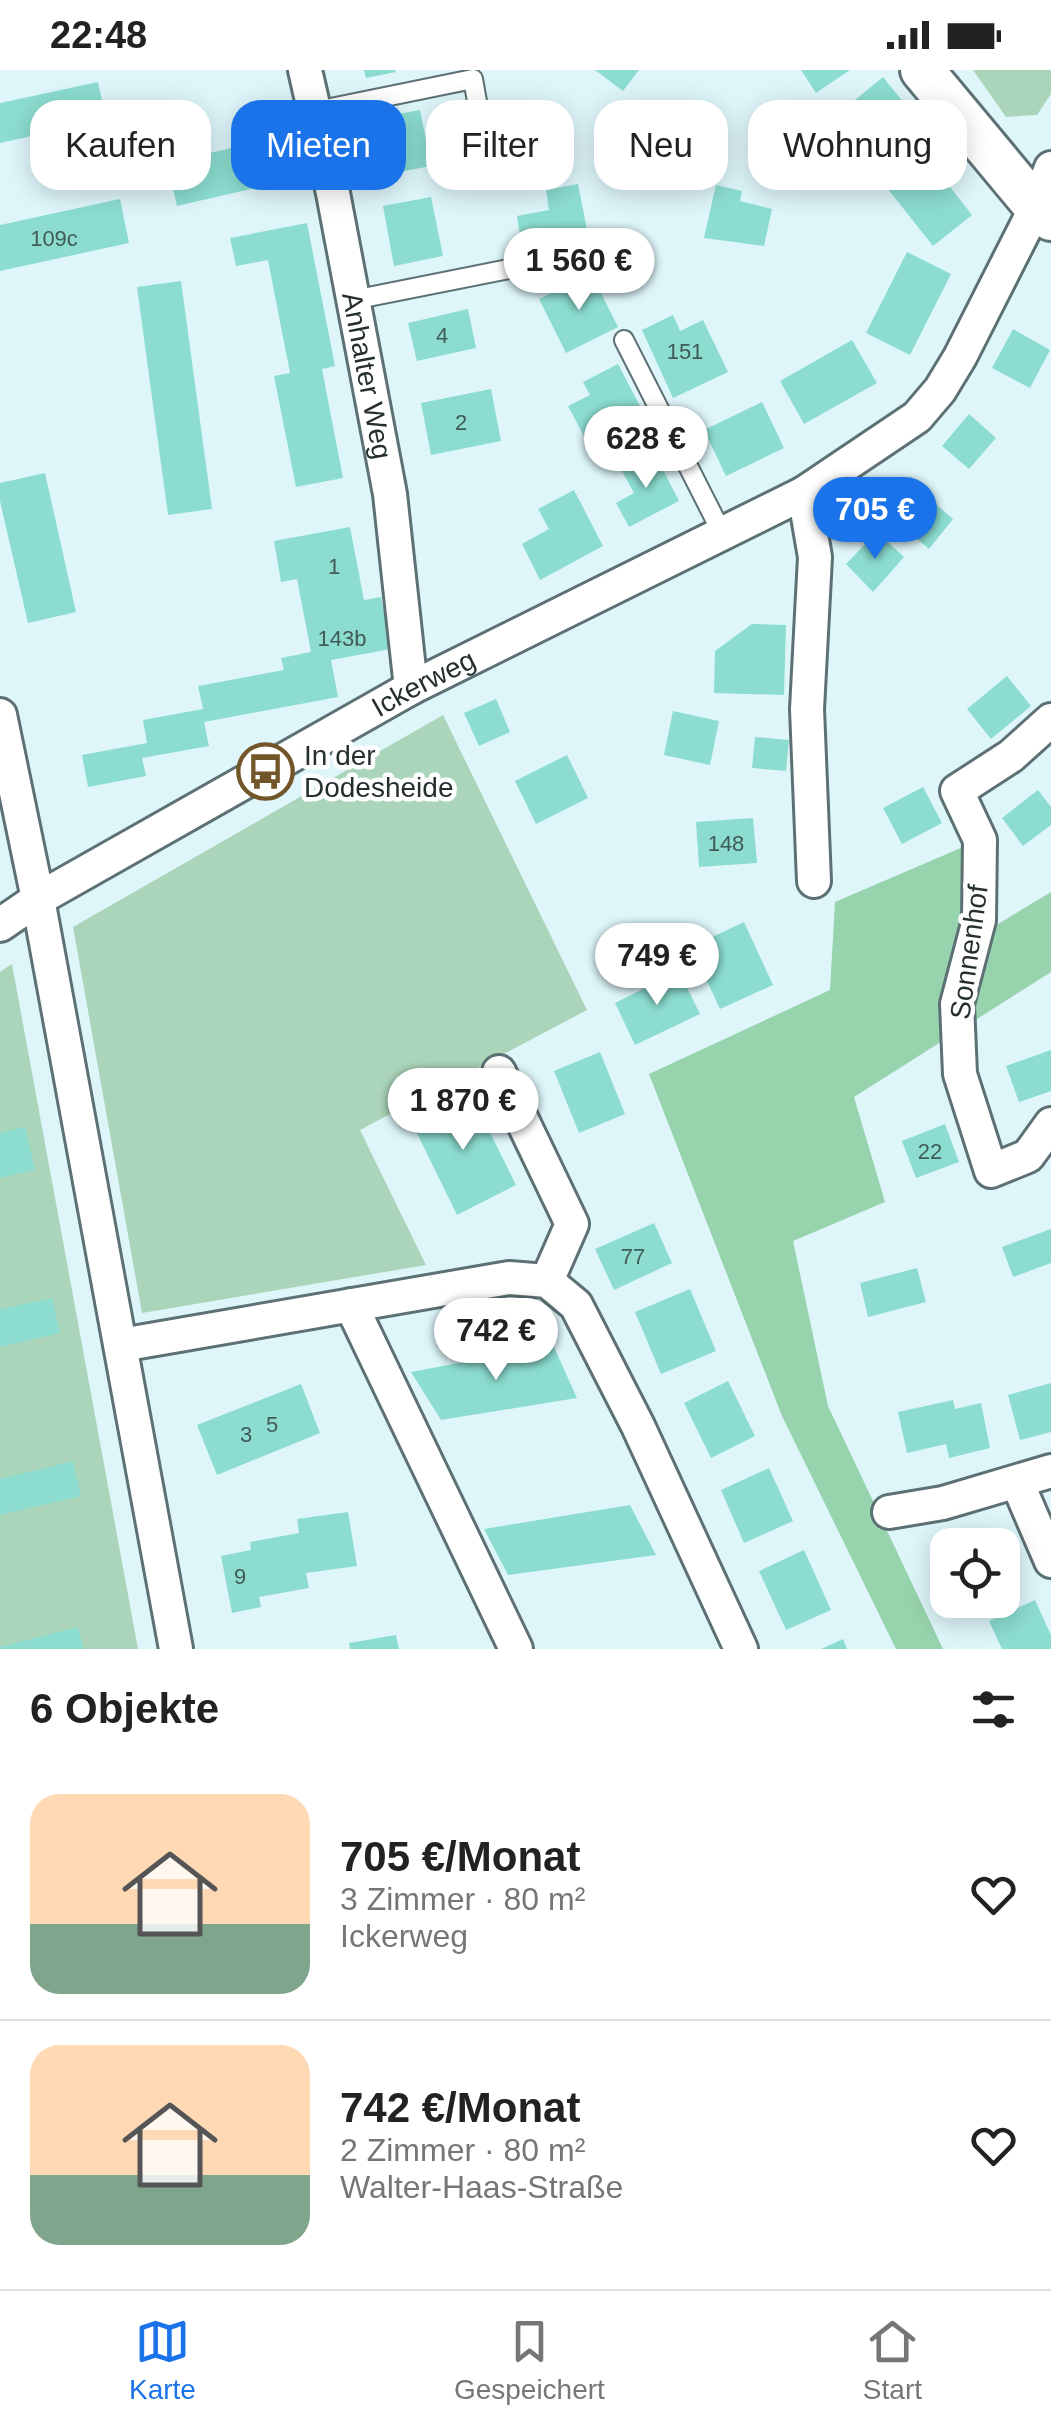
<!DOCTYPE html>
<html lang="de">
<head>
<meta charset="utf-8">
<style>
	body { margin:0; font-family:Helvetica,sans-serif; background:#f2f2f2; color:#222; height:100vh; display:flex; flex-direction:column; font-size:38px; white-space:nowrap }
	* { box-sizing:border-box; margin:0 }
	p { font-size:32px; color:#767676 }
	.icon { flex:none; width:55px; height:55px; fill:none; stroke:currentColor; stroke-width:2; stroke-linecap:round; stroke-linejoin:round }
	.map { position:relative; height:1579px; overflow:hidden }
	.details { display:flex; flex-direction:column; background:#fff; flex:1 }
	.details>* { flex:none }
	.guide { position:absolute; left:30px; top:30px; width:992px; height:90px; display:flex; gap:20px }
	.tools { position:absolute; left:930px; top:1458px; display:grid; gap:20px }
	.tools a { display:grid; place-items:center; width:90px; height:90px; border-radius:20px; background:#fff; box-shadow:0 5px 25px #0003; font-size:50px }
	.price { position:absolute; translate:-50% -85px; padding:0 22px; border-radius:35px; background:#fff; color:#222; font-size:32px; line-height:65px; filter:drop-shadow(0 2px 5px #0008) }
	.price::after { content:''; position:absolute; left:50%; top:60px; width:30px; height:22px; margin-left:-15px; background:inherit; clip-path:polygon(0 0,100% 0,50% 100%) }
	.price.selected { background:#1a73e8; color:#fff }
	ul { padding:0; list-style:none }
	li { display:flex; align-items:center; gap:30px; height:250px; padding:0 30px }
	li+li { border-top:2px solid #e0e0e0 }
	li span { display:grid; place-items:center; flex:none; width:280px; height:200px; border-radius:30px; color:#555 }
	li>.icon { margin-inline-start:auto }
	span .icon { width:120px; height:120px; fill:#fffc; stroke-width:1 }
	li b { font-size:42px }
	h2 { display:flex; justify-content:space-between; align-items:center; height:120px; padding:0 30px; font-size:42px }
	.pill { padding:0 35px; border-radius:30px; background:#fff; box-shadow:0 5px 25px #0003; font-size:35px; line-height:90px }
	.pill.selected { background:#1a73e8; color:#fff }
	.status { display:flex; justify-content:space-between; align-items:center; height:70px; padding:0 50px; background:#fff; direction:ltr }
	.status svg { height:28px; fill:currentColor }
	.menu { display:flex; justify-content:space-around; align-items:center; height:140px; border-top:2px solid #e0e0e0; background:#fff; font-size:28px; color:#767676 }
	.menu a { display:grid; justify-items:center; gap:5px }
	.menu .selected { color:#1a73e8 }
	.map>svg:first-child { display:block }
</style>
</head>
<body>
<div class="status"><b>22:48</b><svg viewBox="0 0 49 12"><path d="M0 12V9h3v3zM5 12V6h3v6zM10 12V3h3v9zM15 12V0h3v12zM26 1h20v11H26zM47 4h2v5h-2z"/></svg></div>
<div class="map">
<svg width="1051" height="1579" viewBox="0 0 1051 1579">
	<rect width="100%" height="100%" fill="#def6fa"/>
	<g fill="#abd5ba">
		<path d="M973,0H1051V24L1037,45L1006,47Z"/>
		<path d="M443,645L587,940L360,1060L426,1195L142,1243L73,857Z"/>
		<path d="M12,894L138,1579H0V902Z"/>
	</g>
	<path fill="#97d3ad" d="M977,771L978,866L1051,822V902L854,1027L885,1132L793,1171L828,1336L943,1579H896L782,1346L649,1004L830,920L835,832Z"/>
	<g fill="#8cddd0">
		<path d="M364,0H395L396,2L366,8Z"/>
		<path d="M595,0H639L623,21Z"/>
		<path d="M801,0H850L816,23Z"/>
		<path d="M883,7L912,43L867,80L838,44Z"/>
		<path d="M98,12L106,50L0,73V33Z"/>
		<path d="M420,40L431,96L383,105L372,49Z"/>
		<path d="M550,51L555,90L508,97L502,57Z"/>
		<path d="M292,64L302,107L177,136L167,93Z"/>
		<path d="M915,72L972,145L933,176L876,104Z"/>
		<path d="M578,114L589,170L523,182L517,146L549,140L546,120Z"/>
		<path d="M716,115L742,121L740,131L772,139L764,176L704,168Z"/>
		<path d="M431,127L443,186L394,196L383,136Z"/>
		<path d="M120,129L129,173L0,201V155Z"/>
		<path d="M307,153L335,296L322,299L343,408L296,417L274,306L290,303L268,190L236,196L230,168Z"/>
		<path d="M907,182L951,204L910,285L866,263Z"/>
		<path d="M591,203L618,257L566,283L539,229Z"/>
		<path d="M181,211L212,439L168,445L137,217Z"/>
		<path d="M468,239L476,278L417,291L408,253Z"/>
		<path d="M673,245L680,261L703,250L728,302L673,328L642,260Z"/>
		<path d="M1013,259L1050,280L1030,318L992,298Z"/>
		<path d="M852,270L877,313L804,354L780,311Z"/>
		<path d="M618,294L641,338L584,366L568,336L590,325L583,312Z"/>
		<path d="M491,319L501,371L431,385L421,333Z"/>
		<path d="M762,332L784,378L726,406L704,360Z"/>
		<path d="M969,344L996,368L969,399L942,376Z"/>
		<path d="M655,384L679,431L629,457L616,433L634,423L622,401Z"/>
		<path d="M45,403L76,542L28,553L0,431V413Z"/>
		<path d="M574,420L603,476L540,510L522,474L549,459L538,439Z"/>
		<path d="M930,429L953,449L929,479L906,460Z"/>
		<path d="M350,457L364,530L381,527L391,579L331,590L338,627L204,652L209,676L142,688L146,706L88,717L82,685L147,673L143,650L203,639L198,616L284,600L281,588L311,582L297,509L281,512L274,471Z"/>
		<path d="M877,462L904,487L873,522L846,494Z"/>
		<path d="M752,554L786,555L784,625L714,623L715,581Z"/>
		<path d="M1007,606L1031,636L991,669L967,639Z"/>
		<path d="M496,629L510,662L479,676L464,643Z"/>
		<path d="M673,641L719,651L710,695L664,685Z"/>
		<path d="M755,667L789,670L786,701L752,698Z"/>
		<path d="M567,685L588,728L536,754L515,711Z"/>
		<path d="M923,717L942,753L902,774L883,738Z"/>
		<path d="M1038,720L1051,737V755L1023,776L1002,748Z"/>
		<path d="M753,748L757,793L699,797L696,752Z"/>
		<path d="M744,852L773,915L720,939L691,877Z"/>
		<path d="M679,901L700,944L635,975L615,933Z"/>
		<path d="M1051,980V1021L1019,1032L1006,996Z"/>
		<path d="M600,982L625,1044L579,1063L554,1001Z"/>
		<path d="M470,1022L516,1115L457,1145L411,1051Z"/>
		<path d="M945,1054L959,1092L916,1108L902,1071Z"/>
		<path d="M25,1057L35,1100L0,1108V1063Z"/>
		<path d="M654,1153L672,1193L614,1220L595,1179Z"/>
		<path d="M1051,1159V1193L1013,1207L1002,1177Z"/>
		<path d="M917,1198L926,1232L868,1247L860,1213Z"/>
		<path d="M690,1219L716,1281L661,1304L635,1242Z"/>
		<path d="M52,1228L60,1263L0,1277V1239Z"/>
		<path d="M553,1275L577,1328L441,1350L411,1302Z"/>
		<path d="M728,1311L755,1366L711,1388L684,1333Z"/>
		<path d="M1051,1313V1362L1020,1370L1008,1325Z"/>
		<path d="M301,1314L320,1363L217,1405L197,1355Z"/>
		<path d="M953,1330L955,1339L981,1333L990,1378L949,1388L946,1374L907,1383L898,1342Z"/>
		<path d="M73,1391L81,1426L0,1445V1409Z"/>
		<path d="M769,1398L793,1451L744,1473L721,1420Z"/>
		<path d="M630,1435L656,1485L508,1505L484,1459Z"/>
		<path d="M348,1442L357,1496L306,1503L309,1518L259,1527L261,1537L232,1543L221,1486L251,1480L250,1472L299,1463L297,1449Z"/>
		<path d="M1002,1463L1018,1505L1002,1511V1475H972Z"/>
		<path d="M804,1480L831,1540L786,1560L759,1501Z"/>
		<path d="M1035,1530L1051,1565V1579H1002L989,1551Z"/>
		<path d="M78,1557L84,1579H0V1577Z"/>
		<path d="M396,1565L399,1579H350L349,1573Z"/>
		<path d="M843,1569L847,1579H821Z"/>
	</g>
	<g fill="none" stroke-linecap="round" stroke-linejoin="round">
		<defs>
			<g id="service">
				<path d="M316,41L473,9L485,76"/>
				<path d="M353,230L519,197"/>
				<path d="M624,270L722,463"/>
			</g>
			<g id="minor">
				<path id="s1" d="M305,0L333,123L390,424L411,618"/>
				<path d="M804,423L815,487L807,639L814,811"/>
				<path d="M0,645L38,829L176,1579"/>
				<path d="M1051,650L1011,686L957,721L980,770L979,850L957,934L960,1004L991,1101L1028,1086L1051,1054"/>
				<path id="s2" d="M0,855L38,829L411,618L804,423L917,347L940,320L960,287L1036,137L1051,98"/>
				<path d="M499,1002L572,1154L547,1211"/>
				<path d="M351,1235L516,1579"/>
				<path d="M121,1275L509,1208L547,1211L576,1235L638,1356L741,1579"/>
				<path d="M1017,1412L1051,1491"/>
				<path d="M889,1442L943,1433L1051,1401"/>
			</g>
			<path id="tertiary" d="M922,0L1036,137L1051,149"/>
		</defs>
		<use href="#service" stroke="#5d7175" stroke-width="22"/>
		<use href="#minor" stroke="#5d7175" stroke-width="38"/>
		<use href="#tertiary" stroke="#5d7175" stroke-width="48"/>
		<use href="#service" stroke="#fff" stroke-width="18"/>
		<use href="#minor" stroke="#fff" stroke-width="32"/>
		<use href="#tertiary" stroke="#fff" stroke-width="42"/>
	</g>
	<defs>
		<symbol id="bus-ring" viewBox="-11 -11 22 22"><circle r="9.5" fill="#fefefe" stroke="#725528" stroke-width="1.5"/><path d="M-5-6H5V4H4V6H2V4H-2V6H-4V4H-5ZM-3.5-4V0h7V-4ZM-3.5 1.2v1.5H-2V1.2ZM2 1.2v1.5H3.5V1.2Z" fill="#725528"/></symbol>
	</defs>
	<g fill-rule="evenodd">
		<use href="#bus-ring" x="234" y="670" width="63" height="63"/>
	</g>
	<g text-anchor="middle" dominant-baseline="central" stroke-width="9" stroke-linejoin="round" paint-order="stroke">
		<g font-size="22" fill="#405a58">
			<text x="54" y="168">109c</text>
			<text x="442" y="265">4</text>
			<text x="685" y="281">151</text>
			<text x="461" y="352">2</text>
			<text x="334" y="496">1</text>
			<text x="342" y="568">143b</text>
			<text x="726" y="773">148</text>
			<text x="930" y="1081">22</text>
			<text x="633" y="1186">77</text>
			<text x="272" y="1354">5</text>
			<text x="246" y="1364">3</text>
			<text x="240" y="1506">9</text>
		</g>
		<g font-size="28" fill="#262f30" stroke="#fefefe">
			<text stroke="none"><textPath href="#s1" startOffset="312">Anhalter Weg</textPath></text>
			<text stroke="none"><textPath href="#s2" startOffset="488">Ickerweg</textPath></text>
			<text transform="translate(969 882) rotate(-82)">Sonnenhof</text>
		</g>
		<g font-size="28" fill="#262f30" stroke="#fefefe" text-anchor="start">
			<text x="304" y="685">In der<tspan x="304" dy="32">Dodesheide</tspan></text>
		</g>
	</g>
</svg>
<div class="tools">
<a><svg class="icon" aria-label="locate" viewBox="0 0 24 24"><circle cx="12" cy="12" r="6"/><path d="M12 2v4M12 18v4M2 12h4M18 12h4"/></svg></a>
</div>
<b class="price" style="left:579px;top:243px">1 560 €</b>
<b class="price" style="left:646px;top:421px">628 €</b>
<b class="price selected" style="left:875px;top:492px">705 €</b>
<b class="price" style="left:657px;top:938px">749 €</b>
<b class="price" style="left:463px;top:1083px">1 870 €</b>
<b class="price" style="left:496px;top:1313px">742 €</b>
<div class="guide">
<a class="pill">Kaufen</a>
<a class="pill selected">Mieten</a>
<a class="pill">Filter</a>
<a class="pill">Neu</a>
<a class="pill">Wohnung</a>
</div>
</div>
<section class="details">
<h2>6 Objekte<svg class="icon" aria-label="filters" viewBox="0 0 24 24"><path d="M4 7h16M4 17h16"/><circle cx="9" cy="7" r="2"/><circle cx="15" cy="17" r="2"/></svg></h2>
<ul>
<li><span style="background:linear-gradient(#ffd9b3 65%,#7fa58c 0)"><svg class="icon" aria-label="home" viewBox="0 0 24 24"><path d="M3 11l9-7 9 7M6 9v11h12V9"/></svg></span><div><b>705 €/Monat</b><p>3 Zimmer · 80 m²</p><p>Ickerweg</p></div><svg class="icon" aria-label="heart" viewBox="0 0 24 24"><path d="M12 20l-8-8c-3-5 5-10 8-4 3-6 11-1 8 4z"/></svg></li>
<li><span style="background:linear-gradient(#ffd9b3 65%,#7fa58c 0)"><svg class="icon" aria-label="home" viewBox="0 0 24 24"><path d="M3 11l9-7 9 7M6 9v11h12V9"/></svg></span><div><b>742 €/Monat</b><p>2 Zimmer · 80 m²</p><p>Walter-Haas-Straße</p></div><svg class="icon" aria-label="heart" viewBox="0 0 24 24"><path d="M12 20l-8-8c-3-5 5-10 8-4 3-6 11-1 8 4z"/></svg></li>
</ul>
</section>
<nav class="menu">
<a class="selected"><svg class="icon" aria-label="map" viewBox="0 0 24 24"><path d="M3 6l6-2 6 2 6-2v14l-6 2-6-2-6 2zM9 4v14M15 6v14"/></svg>Karte</a>
<a><svg class="icon" aria-label="saved" viewBox="0 0 24 24"><path d="M7 4h10v16l-5-4-5 4z"/></svg>Gespeichert</a>
<a><svg class="icon" aria-label="home" viewBox="0 0 24 24"><path d="M3 11l9-7 9 7M6 9v11h12V9"/></svg>Start</a>
</nav>
</body>
</html>
